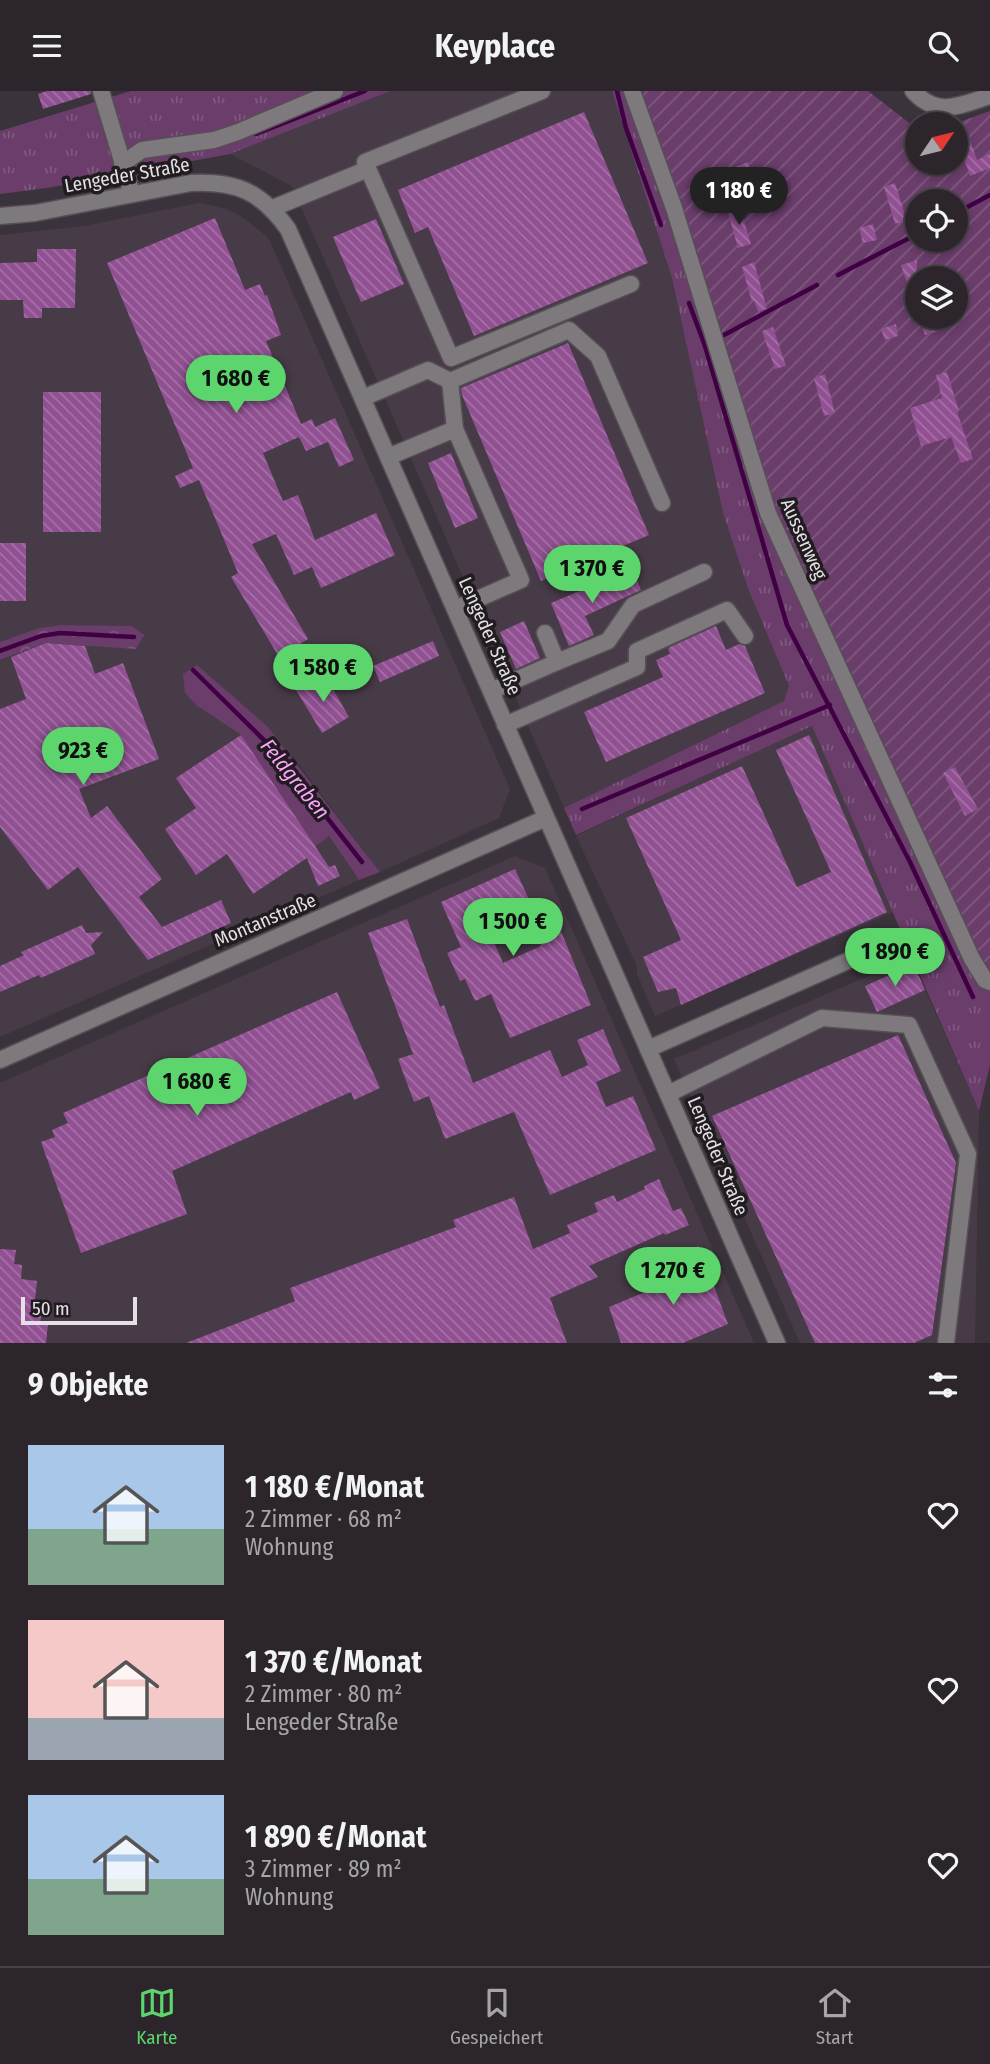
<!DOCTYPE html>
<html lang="de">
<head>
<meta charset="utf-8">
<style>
	body { margin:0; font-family:"Fira Sans Condensed",sans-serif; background:#383238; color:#f1f3f6; height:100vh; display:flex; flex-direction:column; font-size:26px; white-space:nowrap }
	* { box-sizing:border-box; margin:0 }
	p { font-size:23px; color:#a6a5a9 }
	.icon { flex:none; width:38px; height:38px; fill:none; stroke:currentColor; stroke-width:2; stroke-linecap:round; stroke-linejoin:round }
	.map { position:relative; height:1252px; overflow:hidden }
	.panel { display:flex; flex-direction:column; background:#2c262c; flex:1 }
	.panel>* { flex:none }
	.needle { width:46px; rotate:55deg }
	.controls { position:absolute; left:905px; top:21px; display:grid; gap:14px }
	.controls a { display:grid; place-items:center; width:63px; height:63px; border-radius:50%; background:#2c262c; box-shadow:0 4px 10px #0003,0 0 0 2px #484348; font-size:35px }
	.scale { position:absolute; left:21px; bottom:18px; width:116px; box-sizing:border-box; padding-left:7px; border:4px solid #e5e0e5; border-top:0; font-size:19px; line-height:24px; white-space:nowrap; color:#e5e0e5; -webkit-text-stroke:5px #201c20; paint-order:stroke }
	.price { position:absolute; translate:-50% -60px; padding:0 16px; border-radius:24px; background:#5dd56d; color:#111; font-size:23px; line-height:46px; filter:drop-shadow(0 2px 4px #0008) }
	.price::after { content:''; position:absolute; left:50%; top:42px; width:21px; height:16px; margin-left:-10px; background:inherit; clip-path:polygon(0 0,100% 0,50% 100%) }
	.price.active { background:#222; color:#fff }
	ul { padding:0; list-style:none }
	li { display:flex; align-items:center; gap:21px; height:175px; padding:0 28px }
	li span { display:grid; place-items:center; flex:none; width:196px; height:140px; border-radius:0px; color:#555 }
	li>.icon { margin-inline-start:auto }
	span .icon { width:84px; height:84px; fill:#fffc; stroke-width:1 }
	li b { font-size:30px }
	h2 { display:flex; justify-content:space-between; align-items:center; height:84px; padding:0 28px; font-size:30px }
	header { display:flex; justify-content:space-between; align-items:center; height:91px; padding:0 28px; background:#2c262c; font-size:32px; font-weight:700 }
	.dock { display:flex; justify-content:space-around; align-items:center; height:98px; border-top:2px solid #484348; background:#2c262c; font-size:19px; color:#a6a5a9 }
	.dock a { display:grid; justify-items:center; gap:4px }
	.dock .active { color:#5dd56d }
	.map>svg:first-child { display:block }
</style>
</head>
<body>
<header><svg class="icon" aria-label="menu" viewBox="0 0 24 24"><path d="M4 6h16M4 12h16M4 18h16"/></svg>Keyplace<svg class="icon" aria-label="search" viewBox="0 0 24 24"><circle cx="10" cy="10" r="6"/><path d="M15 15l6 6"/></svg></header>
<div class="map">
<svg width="990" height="1252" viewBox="0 0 990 1252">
	<defs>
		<pattern id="forest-crowns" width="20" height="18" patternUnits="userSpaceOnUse" patternTransform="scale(1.75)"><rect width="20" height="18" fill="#6a3d6b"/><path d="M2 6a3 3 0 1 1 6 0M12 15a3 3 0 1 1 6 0" fill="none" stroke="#7f5980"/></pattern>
		<pattern id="park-tufts" width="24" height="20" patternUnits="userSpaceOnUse" patternTransform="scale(1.75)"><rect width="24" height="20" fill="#6a3d6b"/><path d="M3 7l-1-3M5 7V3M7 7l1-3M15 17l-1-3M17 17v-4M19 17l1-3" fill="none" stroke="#7f5980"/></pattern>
		<pattern id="garden-furrows" width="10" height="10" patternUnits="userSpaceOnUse" patternTransform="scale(1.75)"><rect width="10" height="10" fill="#6a3d6b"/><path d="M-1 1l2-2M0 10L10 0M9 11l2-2" fill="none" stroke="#7f5980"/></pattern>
		<pattern id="building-back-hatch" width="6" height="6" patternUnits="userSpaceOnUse" patternTransform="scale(1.75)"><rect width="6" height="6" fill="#905092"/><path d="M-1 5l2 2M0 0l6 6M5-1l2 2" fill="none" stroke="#a571a6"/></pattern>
	</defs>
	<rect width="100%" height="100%" fill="#3b333b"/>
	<g fill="#483b48">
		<path d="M391,0H612L672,187L723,422L749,500L789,595L784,610L564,717L292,95L230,63Z"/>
		<path d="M199,112L224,117L241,125L264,143L270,150L510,698L499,727L380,781L293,666L196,614L241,644L315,756L329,745L359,789L0,946V570L46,552L131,535L61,534L39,537L0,551V144L84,135Z"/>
		<path d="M812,634L893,821L655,925L637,883V875L576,745Z"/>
		<path d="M515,765L545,777L754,1252H0V992Z"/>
		<path d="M911,867L979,1020L975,1252H800L674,968Z"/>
	</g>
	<path fill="#6a3d6b" d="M197,574L267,635L380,781L359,789L329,745L315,756L241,644L196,614L185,602L183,583Z"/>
	<path fill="url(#forest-crowns)" d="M61,534L132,535L144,544L136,558L46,552L0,569V551L39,537Z"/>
	<g fill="url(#park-tufts)">
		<path d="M131,0H391L230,63L47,97L0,103V40Z"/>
		<path d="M612,0H631L776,417L987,882H990V974L979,1020L812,635L576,744L564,717L784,610L789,595L749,500L723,422L672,187Z"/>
	</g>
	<path fill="url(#garden-furrows)" fill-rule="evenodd" d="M631,0H868L917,38V72H956L954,33L990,20V882H988L776,417ZM917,110H956V149H917ZM917,187H956V226H917Z"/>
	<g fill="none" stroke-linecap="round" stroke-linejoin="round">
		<g stroke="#400043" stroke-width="4.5">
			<path d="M617,0L626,37L661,134"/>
			<path d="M256,43L365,0"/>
			<path d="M956,122L990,104"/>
			<path d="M838,184L917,143"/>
			<path d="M689,212L705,255L787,534L910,771L973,906"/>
			<path d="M724,244L817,194"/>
			<path d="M0,560L41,545L60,542L134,546"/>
			<path d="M193,579L272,657L362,771"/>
			<path d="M582,718L830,614"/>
		</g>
	</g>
	<g fill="url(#building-back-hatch)">
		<path d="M47,0H91V3L43,18L38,3Z"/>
		<path d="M584,21L648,172L474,245L428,136L415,142L398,99Z"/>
		<path d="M968,44L977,69L990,63V77L970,85L957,48Z"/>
		<path d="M748,71L752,84L740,88L736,76Z"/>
		<path d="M707,84L710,95L698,99L694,88Z"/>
		<path d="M895,92L907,130L895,133L884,96Z"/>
		<path d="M739,114L751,153L738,157L727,118Z"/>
		<path d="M215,127L245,199L260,193L265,205L267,204L281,244L266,250L301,333L312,328L315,336L335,327L354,369L339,376L328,351L306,360L299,346L263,362L283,410L298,404L315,449L376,422L395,464L321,497L312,476L294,484L276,443L252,453L308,548L279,566L231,486L238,482L199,389L180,397L175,385L193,377L107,172Z"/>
		<path d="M376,128L404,193L361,211L333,146Z"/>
		<path d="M873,133L877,149L863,152L859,137Z"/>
		<path d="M37,158H76L75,217H42V227H24L23,209H0V172L37,171Z"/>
		<path d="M917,169V215H915L901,174Z"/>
		<path d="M754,171L767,218L758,220L754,210L752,211L742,176Z"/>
		<path d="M933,228L938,240L925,244L921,233Z"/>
		<path d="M896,233L898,245L885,249L881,238Z"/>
		<path d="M773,236L786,275L775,278L762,240Z"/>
		<path d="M568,252L649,444L541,490L462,304L461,297Z"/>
		<path d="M947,281L959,320L957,321L973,368L961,372L951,346L921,355L910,317L942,307L936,284Z"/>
		<path d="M825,283L835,322L824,325L814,287Z"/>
		<rect x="43" y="301" width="58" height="140"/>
		<path d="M451,362L478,427L455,437L428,372Z"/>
		<rect x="0" y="452" width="26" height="58"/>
		<path d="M632,478L641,499L585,525L594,544L569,555L551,512Z"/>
		<path d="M524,530L540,567L516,578L500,541Z"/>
		<path d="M716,535L726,559L739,553L745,555L765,602L606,671L584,621L663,586L656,569L670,563L668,557Z"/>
		<path d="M433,550L439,565L380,591L373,575Z"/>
		<path d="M46,552L85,555L95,583L123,572L159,668L79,698L91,727L107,715L162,788L139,806L162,836L221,809L231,832L148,869L78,776L48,799L0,736V618L26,608L11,566Z"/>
		<path d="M326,586L349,626L322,642L296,599Z"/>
		<path d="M241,644L329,776L335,774L340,785L318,795L307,767L253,803L227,763L196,784L165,738L196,717L176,687Z"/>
		<path d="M809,644L887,821L681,914L676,897L658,901L643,866L681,849L626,727L742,675L797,796L831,781L776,659Z"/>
		<path d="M955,676L978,718L965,725L943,682Z"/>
		<path d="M515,778L532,815L487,835L503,872L541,855L531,833L554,823L591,914L510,947L491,903L475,910L465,888L460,890L447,862L461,856L441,811Z"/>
		<path d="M407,828L440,916L444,914L473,992L550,959L562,986L588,974L577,949L603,938L621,980L596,991L606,1016L633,1005L656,1059L550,1104L514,1021L445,1048L429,1005L414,1011L398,968L413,963L368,842Z"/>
		<path d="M82,834L86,842L103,841L91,854L95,863L41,887L39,884L0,901V875L24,864L21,861Z"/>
		<path d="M914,873L925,899L877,921L865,895Z"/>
		<path d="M337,901L380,997L354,1009L351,1001L172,1080L187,1123L81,1162L41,1051L55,1046L52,1039L68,1032L63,1022Z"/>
		<path d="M898,944L956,1072L932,1244L914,1252H815L712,1025Z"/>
		<path d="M659,1088L673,1120L681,1117L689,1134L665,1144L664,1142L589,1175L598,1186L550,1207L567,1252H186L295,1210L290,1197L456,1136L453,1129L514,1106L533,1158L570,1142L567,1134L598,1121L594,1112L614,1104L617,1111L645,1098L644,1095Z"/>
		<path d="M699,1155L728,1233L683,1252H621L609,1216L681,1186L673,1165Z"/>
		<path d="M0,1158L16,1159L14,1173L22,1174L21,1188L37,1190L34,1217L42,1218L40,1232L48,1233L46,1252H0Z"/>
	</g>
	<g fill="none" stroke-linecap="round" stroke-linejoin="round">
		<defs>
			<g id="minor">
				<path d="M101,0L132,103"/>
				<path d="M542,0L365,71L451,267L631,193"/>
				<path d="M632,0L674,117L768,422L972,868L985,889L990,891"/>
				<path d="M913,0C938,27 960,14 990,5"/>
				<path d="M122,73L142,59L214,49L238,41L335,0"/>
				<path d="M273,117L368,78"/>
				<path d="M0,125L35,122L191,92C238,90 261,101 288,138L777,1252"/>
				<path d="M363,307L428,279L450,290"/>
				<path d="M388,366L455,338"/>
				<path d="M455,518L521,489L455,338L450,290L569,239L598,265L662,412"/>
				<path d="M557,571L608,550L633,514L704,481"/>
				<path d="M491,600L557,571L545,542"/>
				<path d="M505,634L637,576V560L727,519L745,545"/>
				<path d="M648,958L895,849"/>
				<path d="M0,969L546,727"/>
				<path d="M668,1003L822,927L909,934L968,1063L946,1252"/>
			</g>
		</defs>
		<use href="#minor" stroke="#564f56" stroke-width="19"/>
		<use href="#minor" stroke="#7d797d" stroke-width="16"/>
	</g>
	<g text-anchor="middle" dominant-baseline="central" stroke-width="7" stroke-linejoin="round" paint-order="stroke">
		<g font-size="19" fill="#e5e0e5" stroke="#201c20">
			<text transform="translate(127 84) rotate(-10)">Lengeder Straße</text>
			<text transform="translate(804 448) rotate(66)">Aussenweg</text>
			<text transform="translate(490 545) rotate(66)">Lengeder Straße</text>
			<text transform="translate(265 829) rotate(-23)">Montanstraße</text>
			<text transform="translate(718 1065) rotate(67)">Lengeder Straße</text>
		</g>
		<g font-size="21" font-style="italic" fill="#fca4fd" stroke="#201c20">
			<text transform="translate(295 688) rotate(51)">Feldgraben</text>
		</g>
	</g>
</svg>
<div class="controls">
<a><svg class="needle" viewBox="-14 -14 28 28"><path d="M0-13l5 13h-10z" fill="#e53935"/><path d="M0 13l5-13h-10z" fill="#a6a5a9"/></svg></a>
<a><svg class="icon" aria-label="locate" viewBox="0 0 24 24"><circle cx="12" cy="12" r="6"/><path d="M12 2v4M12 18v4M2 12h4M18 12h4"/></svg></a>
<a><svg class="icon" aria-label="layers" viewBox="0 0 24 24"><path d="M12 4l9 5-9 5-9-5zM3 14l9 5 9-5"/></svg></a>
</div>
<div class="scale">50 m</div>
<b class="price active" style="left:739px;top:136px">1 180 €</b>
<b class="price" style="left:236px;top:324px">1 680 €</b>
<b class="price" style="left:592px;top:514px">1 370 €</b>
<b class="price" style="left:323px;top:613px">1 580 €</b>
<b class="price" style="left:83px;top:696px">923 €</b>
<b class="price" style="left:513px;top:867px">1 500 €</b>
<b class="price" style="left:895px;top:897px">1 890 €</b>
<b class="price" style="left:197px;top:1027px">1 680 €</b>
<b class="price" style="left:673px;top:1216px">1 270 €</b>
</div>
<section class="panel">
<h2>9 Objekte<svg class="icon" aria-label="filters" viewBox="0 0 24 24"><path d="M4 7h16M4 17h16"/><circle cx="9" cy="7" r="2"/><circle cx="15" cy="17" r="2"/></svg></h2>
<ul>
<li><span style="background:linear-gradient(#a9c7e8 60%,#7fa58c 0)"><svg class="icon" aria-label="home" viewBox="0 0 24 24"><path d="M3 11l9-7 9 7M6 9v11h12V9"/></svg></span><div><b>1 180 €/Monat</b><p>2 Zimmer · 68 m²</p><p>Wohnung</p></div><svg class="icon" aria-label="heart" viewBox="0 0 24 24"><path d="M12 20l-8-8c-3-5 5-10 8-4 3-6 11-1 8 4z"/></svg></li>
<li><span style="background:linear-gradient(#f6c9c9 70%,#9aa5b1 0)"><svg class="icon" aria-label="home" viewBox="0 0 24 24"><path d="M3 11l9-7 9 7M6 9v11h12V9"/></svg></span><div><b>1 370 €/Monat</b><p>2 Zimmer · 80 m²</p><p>Lengeder Straße</p></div><svg class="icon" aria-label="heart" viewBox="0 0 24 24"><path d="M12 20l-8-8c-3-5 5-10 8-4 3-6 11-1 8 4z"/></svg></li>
<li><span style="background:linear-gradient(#a9c7e8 60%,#7fa58c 0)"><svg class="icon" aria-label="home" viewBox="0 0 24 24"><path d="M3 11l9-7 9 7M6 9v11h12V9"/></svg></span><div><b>1 890 €/Monat</b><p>3 Zimmer · 89 m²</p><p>Wohnung</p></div><svg class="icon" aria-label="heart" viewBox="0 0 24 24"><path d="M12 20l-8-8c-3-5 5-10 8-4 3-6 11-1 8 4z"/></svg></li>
</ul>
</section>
<nav class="dock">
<a class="active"><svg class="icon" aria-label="map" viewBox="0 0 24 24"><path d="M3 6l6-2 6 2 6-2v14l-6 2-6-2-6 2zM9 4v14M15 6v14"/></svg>Karte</a>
<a><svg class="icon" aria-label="saved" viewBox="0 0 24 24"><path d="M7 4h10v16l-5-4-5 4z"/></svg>Gespeichert</a>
<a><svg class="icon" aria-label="home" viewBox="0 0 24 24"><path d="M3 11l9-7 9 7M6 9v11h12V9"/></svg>Start</a>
</nav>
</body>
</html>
